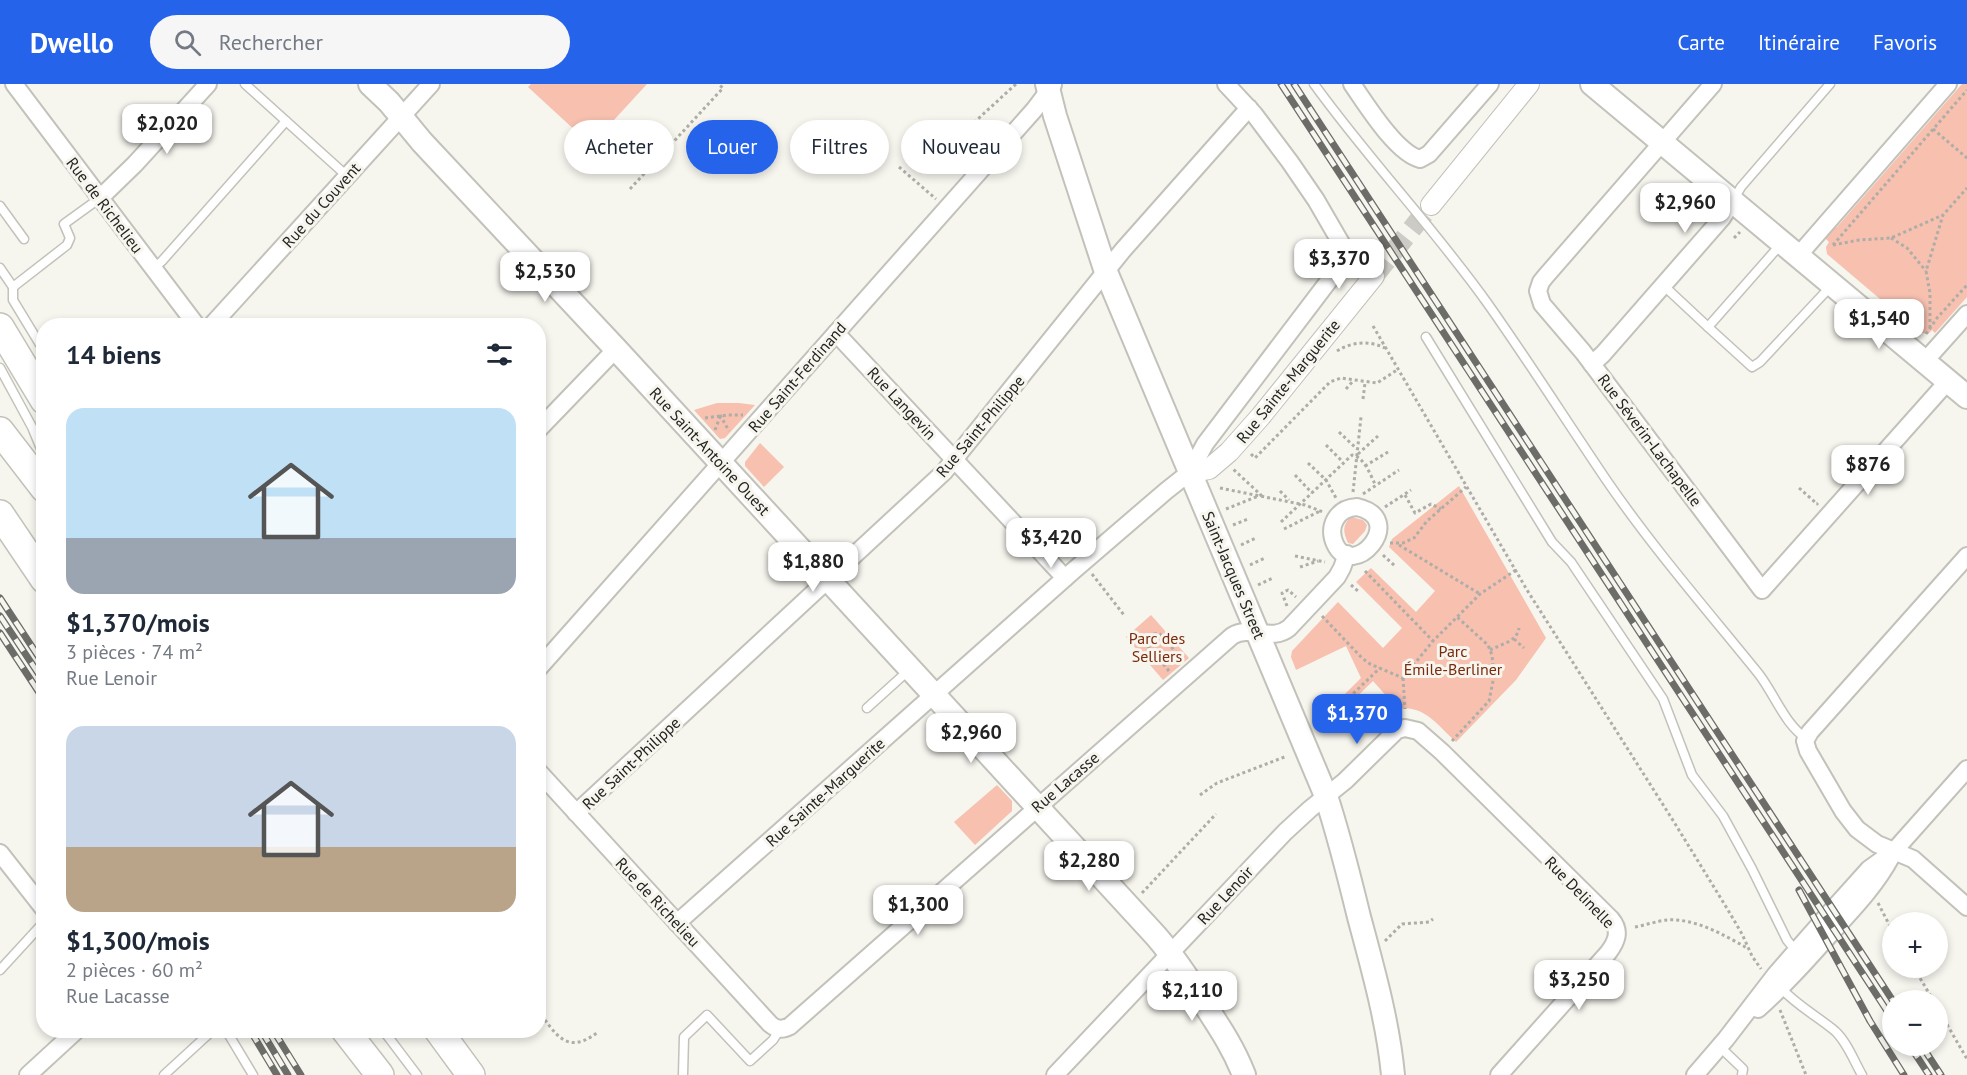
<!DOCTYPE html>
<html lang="fr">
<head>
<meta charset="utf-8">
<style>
	body { margin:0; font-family:"PT Sans",sans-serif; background:#f6f6f7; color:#1f2937; height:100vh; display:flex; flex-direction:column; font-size:22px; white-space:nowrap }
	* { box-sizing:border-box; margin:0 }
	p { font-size:20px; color:#747a83 }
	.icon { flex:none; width:33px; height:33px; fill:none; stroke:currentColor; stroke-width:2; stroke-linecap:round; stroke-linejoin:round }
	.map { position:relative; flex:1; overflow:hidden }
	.side { position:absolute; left:36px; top:234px; width:510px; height:720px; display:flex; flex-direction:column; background:#fff; border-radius:24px; box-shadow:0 3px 9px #0003 }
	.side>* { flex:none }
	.hud { position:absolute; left:564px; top:36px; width:570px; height:54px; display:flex; gap:12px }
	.buttons { position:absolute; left:1882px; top:828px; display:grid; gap:12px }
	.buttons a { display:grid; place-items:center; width:66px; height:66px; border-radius:50%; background:#fff; box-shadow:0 3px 9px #0003; font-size:30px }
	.price { position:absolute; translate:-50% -51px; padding:0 14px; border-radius:12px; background:#fff; color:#222; font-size:20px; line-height:39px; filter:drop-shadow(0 2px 3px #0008) }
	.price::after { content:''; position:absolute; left:50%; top:36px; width:18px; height:14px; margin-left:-9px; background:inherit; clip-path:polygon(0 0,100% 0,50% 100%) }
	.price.current { background:#2563eb; color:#fff }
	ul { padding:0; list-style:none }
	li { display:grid; align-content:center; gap:12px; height:318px; padding:0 30px }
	li span { display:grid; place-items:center; height:186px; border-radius:18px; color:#555 }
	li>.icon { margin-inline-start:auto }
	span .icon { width:108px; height:108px; fill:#fffc; stroke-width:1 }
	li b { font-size:26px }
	h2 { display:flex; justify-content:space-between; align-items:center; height:72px; padding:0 30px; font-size:26px }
	.pill { padding:0 21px; border-radius:27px; background:#fff; box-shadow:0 3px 9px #0003; font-size:21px; line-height:54px }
	.pill.current { background:#2563eb; color:#fff }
	header { display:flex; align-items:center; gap:36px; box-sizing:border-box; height:84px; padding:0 30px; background:#2563eb; color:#fff }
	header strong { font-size:28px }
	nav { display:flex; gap:33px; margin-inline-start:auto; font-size:21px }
	.search { width:420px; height:54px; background:#f6f6f7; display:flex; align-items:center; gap:15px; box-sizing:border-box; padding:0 21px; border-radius:33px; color:#747a83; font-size:22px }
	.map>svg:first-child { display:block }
</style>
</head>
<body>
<header>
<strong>Dwello</strong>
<div class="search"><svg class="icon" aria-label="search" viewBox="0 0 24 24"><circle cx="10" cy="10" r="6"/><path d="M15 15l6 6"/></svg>Rechercher</div>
<nav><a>Carte</a><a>Itinéraire</a><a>Favoris</a></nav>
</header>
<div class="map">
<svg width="1967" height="991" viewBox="0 0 1967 991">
	<rect width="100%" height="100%" fill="#f6f5ee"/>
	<g fill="#f7c0af">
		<path d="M531,0H647L591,61L528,3Z"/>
		<path d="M1962,0H1967V213L1935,249L1932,246L1928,250L1919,248L1827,170L1826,163L1829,158L1823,152L1826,147L1837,143Z"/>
		<path d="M717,319H739L755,321L725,354L720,355L694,326Z"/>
		<path d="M760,359L784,383L764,403L745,382V378Z"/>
		<path d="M1459,402L1546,554L1516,596L1456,658C1439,643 1424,620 1398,625L1373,597L1341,628L1317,639L1313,629L1336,619L1361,594L1346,562L1296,586L1291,573L1292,567L1338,518L1383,564L1402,544L1356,498L1371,484L1416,528L1435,507L1389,463L1392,455Z"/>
		<path d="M1351,433L1363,436L1367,441L1365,447L1353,460L1348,459C1343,448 1342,441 1351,433Z"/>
		<path d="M1151,531L1189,574L1163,596L1126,553Z"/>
		<path d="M997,701L1012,717V727L975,761L954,738Z"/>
	</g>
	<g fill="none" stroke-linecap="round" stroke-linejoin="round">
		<path stroke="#cccbc5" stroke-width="20" stroke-dasharray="20 10" stroke-linecap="butt" d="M1374,192L1431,121"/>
		<defs>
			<g id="service">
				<path d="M245,0L347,92"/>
				<path d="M1314,0C1369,76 1434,144 1488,220C1529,278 1567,338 1607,397C1653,464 1707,526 1758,589C1774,609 1785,641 1806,654"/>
				<path d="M1734,115L1741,103L1830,0"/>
				<path d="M0,122L24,155"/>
				<path d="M0,184L13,203L67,161L70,154L64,140L100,114"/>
				<path d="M154,184L162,177L286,37"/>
				<path d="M1663,201L1708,243L1781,160"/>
				<path d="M13,203V216L44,267"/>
				<path d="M1708,243L1752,283L1760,278L1831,202"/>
				<path d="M1426,253L1552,458L1571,478L1663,615L1692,691L1723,732L1752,785L1787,856L1796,867"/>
				<path d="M0,284L32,343L44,372"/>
				<path d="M867,624L909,586"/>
				<path d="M0,886L44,838"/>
				<path d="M1780,903C1796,921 1817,932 1835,947C1847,958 1854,977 1862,991"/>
				<path d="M226,946L253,991"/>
				<path d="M383,946L417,991"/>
				<path d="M1720,963L1743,985L1742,991"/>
				<path d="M164,991L213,946"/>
				<path d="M683,991L684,953L707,931L750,977L773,956L780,945"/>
			</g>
			<g id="minor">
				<path d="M14,0L197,242"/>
				<path d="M1352,0C1366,20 1396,69 1420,75L1429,70L1490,0"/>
				<path d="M1713,0L1545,193L1541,198L1538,207L1542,220L1583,268L1762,506L1948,297"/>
				<path d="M100,114L135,80L208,0"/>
				<path d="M1797,173L1948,0"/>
				<path d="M211,242L431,0"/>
				<path d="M836,249L1065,494"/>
				<path d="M1925,277L1967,230"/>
				<path d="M1592,280L1603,270L1722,134L1732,118"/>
				<path d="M538,346L616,265"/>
				<path d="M1357,423C1409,435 1352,498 1335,460C1327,442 1337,424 1357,423Z"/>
				<path d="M1967,472L1810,648L1805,657L1808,667L1843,727L1857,745L1877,760L1913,775L1967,823"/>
				<path d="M538,585L1034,26L1053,1"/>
				<path d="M538,687L770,940C777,946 782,946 790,942L1232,552C1250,541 1272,558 1289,544L1337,493L1342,484L1347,470"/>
				<path d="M576,729L944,388L1123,166L1249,24"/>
				<path d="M0,769L44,825"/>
				<path d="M677,839L1073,487L1166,407L1190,388L1205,360L1340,182L1346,173L1345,166L1316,116L1290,78L1254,30L1226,0"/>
				<path d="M1758,925C1785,901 1809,874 1833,847C1854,824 1876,801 1891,773"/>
				<path d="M28,991L77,946"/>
				<path d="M1055,991L1285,748L1310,725L1345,697L1397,646L1405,644L1418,647L1442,668L1611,835C1621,847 1617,857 1608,869L1499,991"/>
				<path d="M1695,991L1726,955L1776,890L1833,825L1869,785L1894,767L1967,685"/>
			</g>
			<g id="tertiary">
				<path d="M1431,121L1529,0"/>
				<path d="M1190,388L1209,385L1229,368L1261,332L1374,192"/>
			</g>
			<g id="secondary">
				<path d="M370,0L389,18L422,58L616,265L1156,852C1175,874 1190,897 1205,921C1220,944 1234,965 1244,991"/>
				<path d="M1047,0L1055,32L1106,188L1326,712C1339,752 1349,792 1359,833C1373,885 1388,938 1393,991"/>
				<path d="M1592,0L1967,313"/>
			</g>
			<g id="trunk">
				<path d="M0,243L44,316"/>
				<path d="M0,347L44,404"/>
				<path d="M0,430L44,495"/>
				<path d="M345,946L380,991"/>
				<path d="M438,946L471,991"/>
			</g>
		</defs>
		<use href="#service" stroke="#c2c1ba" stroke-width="11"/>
		<use href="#minor" stroke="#c2c1ba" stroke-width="20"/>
		<use href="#tertiary" stroke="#c2c1ba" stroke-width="22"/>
		<use href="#secondary" stroke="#c2c1ba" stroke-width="26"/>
		<use href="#trunk" stroke="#c2c1ba" stroke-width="30"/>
		<g stroke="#aeada8" stroke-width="3" stroke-dasharray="3 3" stroke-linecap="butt">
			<path d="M1933,45L1967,74"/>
			<path d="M925,51L962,83"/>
			<path d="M943,67L1016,0"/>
			<path d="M899,83L936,115"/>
			<path d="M630,105L723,4L718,0"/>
			<path d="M1734,154L1740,148"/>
			<path d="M1891,154L1907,164L1926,187"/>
			<path d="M1833,161L1967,6"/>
			<path d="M1833,161L1859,156L1891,154L1943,131"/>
			<path d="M1373,242L1527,506L1674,738L1728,826L1742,850L1752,872L1761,885"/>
			<path d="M1930,244V209L1926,187L1943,131L1967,104"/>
			<path d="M1926,250L1937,234L1967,201"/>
			<path d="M1337,267C1351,258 1369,256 1385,264"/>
			<path d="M1346,305L1353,297"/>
			<path d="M1363,315L1365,299"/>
			<path d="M720,331L729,347"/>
			<path d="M705,334L728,331H743"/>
			<path d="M715,346L720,333"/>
			<path d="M1339,348L1357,365"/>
			<path d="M1326,361L1343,378"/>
			<path d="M1251,370L1255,374L1330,298L1341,294L1377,299L1397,286"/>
			<path d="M1358,370L1378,352"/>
			<path d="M1308,379L1326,396L1336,414"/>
			<path d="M1365,382L1388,368"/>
			<path d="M1295,391L1312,409"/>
			<path d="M1220,404L1305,421L1323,428"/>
			<path d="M1799,404L1817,420L1818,419"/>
			<path d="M1280,407L1289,416"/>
			<path d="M1353,408L1361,333"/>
			<path d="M1363,410L1399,386"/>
			<path d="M1405,411L1415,429L1431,420L1441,425"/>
			<path d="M1385,423L1411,406"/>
			<path d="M1226,425L1261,411L1233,385"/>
			<path d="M1281,438L1352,371C1364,373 1370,390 1375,400"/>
			<path d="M1233,441L1248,435"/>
			<path d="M1284,445L1320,427"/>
			<path d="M1390,459H1403L1414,454L1427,437L1466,403"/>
			<path d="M1241,461L1256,454"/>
			<path d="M1399,461L1480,510"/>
			<path d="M1383,471L1395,482"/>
			<path d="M1295,472L1325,478"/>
			<path d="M1250,481L1265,474"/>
			<path d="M1300,483L1318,477"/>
			<path d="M1365,487L1433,557"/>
			<path d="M1092,490L1124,531"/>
			<path d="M1258,501L1273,494"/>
			<path d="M1351,501L1359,508"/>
			<path d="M1287,522L1282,509L1288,506L1296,513"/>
			<path d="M1322,532L1362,574L1370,580L1403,594L1433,557L1480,510L1516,486"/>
			<path d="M1514,555L1524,564"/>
			<path d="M1490,566C1501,560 1517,558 1519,544"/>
			<path d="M1169,587L1148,562L1147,556L1153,550L1159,549L1182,575"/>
			<path d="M1403,594L1405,625"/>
			<path d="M1313,634L1338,624L1380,584"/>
			<path d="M1452,657L1489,617L1494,592L1492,571L1488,561L1457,533"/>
			<path d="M1200,711L1217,699L1287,672"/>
			<path d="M1142,809L1216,730"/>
			<path d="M1878,819L1893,848"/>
			<path d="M1635,843C1646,841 1657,837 1667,836C1695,834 1724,851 1747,864"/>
			<path d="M1385,857L1402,840L1429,838L1433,835"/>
			<path d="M1914,884L1933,916"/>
			<path d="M1938,925L1967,975"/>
			<path d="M538,926C556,951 567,972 598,948"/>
			<path d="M1780,926L1806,991"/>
		</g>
		<use href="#service" stroke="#fff" stroke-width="8"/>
		<use href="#minor" stroke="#fff" stroke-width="16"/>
		<use href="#tertiary" stroke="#fff" stroke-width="20"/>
		<use href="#secondary" stroke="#fff" stroke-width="22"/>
		<use href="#trunk" stroke="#fff" stroke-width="27"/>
		<defs>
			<g id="rail">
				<path d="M1281,0L1893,936"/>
				<path d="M1294,0L1893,917"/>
				<path d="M0,514L44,581"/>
				<path d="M0,532L44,598"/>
				<path d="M0,549L44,616"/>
				<path d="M1799,806L1870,937L1904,991"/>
				<path d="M250,946L277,991"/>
				<path d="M261,946L288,991"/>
				<path d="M273,946L301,991"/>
				<path d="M1910,962L1929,991"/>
				<path d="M1922,962L1941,991"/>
			</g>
		</defs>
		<use href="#rail" stroke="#6c6c68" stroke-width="7"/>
		<use href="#rail" stroke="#f6f5ee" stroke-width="4.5" stroke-dasharray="14" stroke-linecap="butt"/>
	</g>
	<g text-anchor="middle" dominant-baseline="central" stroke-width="6" stroke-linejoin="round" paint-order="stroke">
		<g font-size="16" fill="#232321" stroke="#f6f5ee">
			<text transform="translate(105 121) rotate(53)">Rue de Richelieu</text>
			<text transform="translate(321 121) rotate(-48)">Rue du Couvent</text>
			<text transform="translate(797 293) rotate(-49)">Rue Saint-Ferdinand</text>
			<text transform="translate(1288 297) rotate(-51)">Rue Sainte-Marguerite</text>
			<text transform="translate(902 319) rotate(47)">Rue Langevin</text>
			<text transform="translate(980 342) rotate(-50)">Rue Saint-Philippe</text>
			<text transform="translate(1650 356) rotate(53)">Rue Séverin-Lachapelle</text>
			<text transform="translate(710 367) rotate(47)">Rue Saint-Antoine Ouest</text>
			<text transform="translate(1234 491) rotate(67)">Saint-Jacques Street</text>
			<text transform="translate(631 679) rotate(-43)">Rue Saint-Philippe</text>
			<text transform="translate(1065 698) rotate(-41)">Rue Lacasse</text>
			<text transform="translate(825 708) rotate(-42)">Rue Sainte-Marguerite</text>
			<text transform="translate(1580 808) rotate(46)">Rue Delinelle</text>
			<text transform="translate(1225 811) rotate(-47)">Rue Lenoir</text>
			<text transform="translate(658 818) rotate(47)">Rue de Richelieu</text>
		</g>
		<g font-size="16" fill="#7a2a0d" stroke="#f6f5ee">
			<text x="1157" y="554">Parc des<tspan x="1157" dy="18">Selliers</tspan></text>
			<text x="1453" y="567">Parc<tspan x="1453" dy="18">Émile-Berliner</tspan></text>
		</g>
	</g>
</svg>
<div class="buttons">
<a>+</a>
<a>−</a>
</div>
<b class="price" style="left:167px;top:71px">$2,020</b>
<b class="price" style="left:1685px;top:150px">$2,960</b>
<b class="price" style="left:1339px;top:206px">$3,370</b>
<b class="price" style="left:545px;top:219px">$2,530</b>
<b class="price" style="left:1879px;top:266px">$1,540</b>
<b class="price" style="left:1868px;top:412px">$876</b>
<b class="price" style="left:1051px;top:485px">$3,420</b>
<b class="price" style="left:813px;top:509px">$1,880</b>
<b class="price current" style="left:1357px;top:661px">$1,370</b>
<b class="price" style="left:971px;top:680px">$2,960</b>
<b class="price" style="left:1089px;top:808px">$2,280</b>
<b class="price" style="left:918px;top:852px">$1,300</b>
<b class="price" style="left:1579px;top:927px">$3,250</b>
<b class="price" style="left:1192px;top:938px">$2,110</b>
<div class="hud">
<a class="pill">Acheter</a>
<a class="pill current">Louer</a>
<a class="pill">Filtres</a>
<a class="pill">Nouveau</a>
</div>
<section class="side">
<h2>14 biens<svg class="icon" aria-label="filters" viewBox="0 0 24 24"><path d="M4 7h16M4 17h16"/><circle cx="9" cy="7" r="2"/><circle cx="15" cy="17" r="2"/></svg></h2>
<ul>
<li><span style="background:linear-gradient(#bfe0f5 70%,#9aa5b1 0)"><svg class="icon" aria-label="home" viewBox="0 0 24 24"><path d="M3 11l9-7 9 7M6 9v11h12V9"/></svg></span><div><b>$1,370/mois</b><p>3 pièces · 74 m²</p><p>Rue Lenoir</p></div></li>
<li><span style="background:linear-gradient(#c9d6e8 65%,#b9a48a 0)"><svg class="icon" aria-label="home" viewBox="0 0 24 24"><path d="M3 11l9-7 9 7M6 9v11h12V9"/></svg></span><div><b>$1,300/mois</b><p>2 pièces · 60 m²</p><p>Rue Lacasse</p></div></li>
</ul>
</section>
</div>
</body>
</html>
